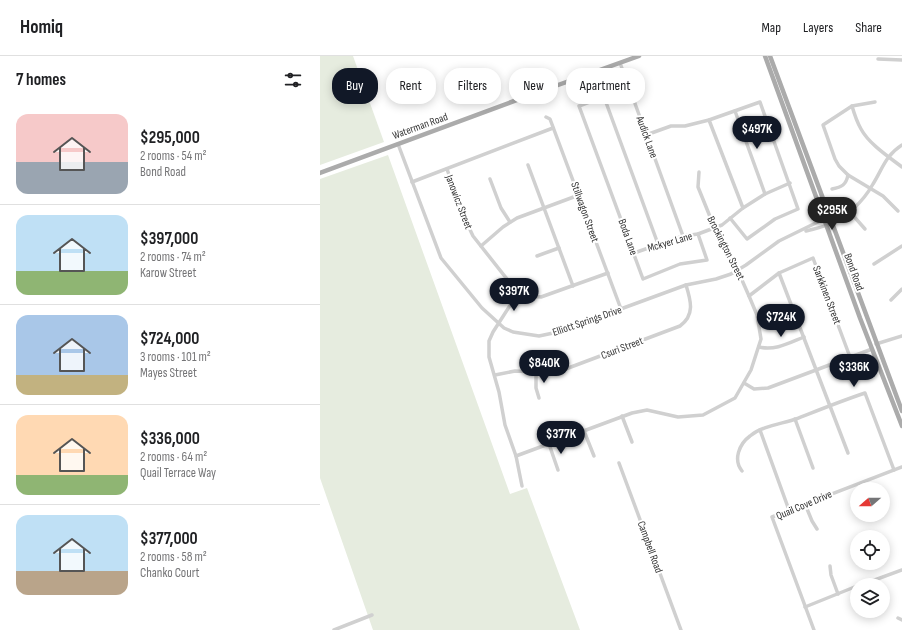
<!DOCTYPE html>
<html lang="en">
<head>
<meta charset="utf-8">
<style>
	body { margin:0; font-family:"Sofia Sans Condensed",sans-serif; background:#f6f6f6; color:#202124; height:100vh; display:flex; flex-direction:column; font-size:15px; white-space:nowrap }
	* { box-sizing:border-box; margin:0 }
	p { font-size:13px; color:#757577 }
	.icon { flex:none; width:22px; height:22px; fill:none; stroke:currentColor; stroke-width:2; stroke-linecap:round; stroke-linejoin:round }
	.map { position:relative; flex:1; overflow:hidden }
	.details { display:flex; flex-direction:column; background:#fff; width:320px }
	.details>* { flex:none }
	.banner { position:absolute; left:12px; top:12px; width:380px; height:36px; display:flex; gap:8px }
	.needle { width:26px; rotate:250deg }
	.buttons { position:absolute; left:530px; top:426px; display:grid; gap:8px }
	.buttons a { display:grid; place-items:center; width:40px; height:40px; border-radius:50%; background:#fff; box-shadow:0 2px 10px #0003; font-size:20px }
	.price { position:absolute; translate:-50% -34px; padding:0 9px; border-radius:14px; background:#111827; color:#fff; font-size:13px; line-height:26px; filter:drop-shadow(0 1px 2px #0008) }
	.price::after { content:''; position:absolute; left:50%; top:24px; width:12px; height:9px; margin-left:-6px; background:inherit; clip-path:polygon(0 0,100% 0,50% 100%) }
	.price.on { background:#222; color:#fff }
	ul { padding:0; list-style:none }
	li { display:flex; align-items:center; gap:12px; height:100px; padding:0 16px }
	li+li { border-top:1px solid #e0e0e0 }
	li span { display:grid; place-items:center; flex:none; width:112px; height:80px; border-radius:12px; color:#555 }
	li>.icon { margin-inline-start:auto }
	span .icon { width:48px; height:48px; fill:#fffc; stroke-width:1 }
	li b { font-size:17px }
	h2 { display:flex; justify-content:space-between; align-items:center; height:48px; padding:0 16px; font-size:17px }
	.chip { padding:0 14px; border-radius:16px; background:#fff; box-shadow:0 2px 10px #0003; font-size:14px; line-height:36px }
	.chip.on { background:#111827; color:#fff }
	header { display:flex; align-items:center; gap:24px; box-sizing:border-box; height:56px; padding:0 20px; background:#fff; border-bottom:1px solid #e0e0e0 }
	header strong { font-size:19px }
	nav { display:flex; gap:22px; margin-inline-start:auto; font-size:14px }
	main { display:flex; flex:1; min-height:0 }
	.map>svg:first-child { display:block }
</style>
</head>
<body>
<header>
<strong>Homiq</strong>
<nav><a>Map</a><a>Layers</a><a>Share</a></nav>
</header>
<main>
<section class="details">
<h2>7 homes<svg class="icon" aria-label="filters" viewBox="0 0 24 24"><path d="M4 7h16M4 17h16"/><circle cx="9" cy="7" r="2"/><circle cx="15" cy="17" r="2"/></svg></h2>
<ul>
<li><span style="background:linear-gradient(#f6c9c9 60%,#9aa5b1 0)"><svg class="icon" aria-label="home" viewBox="0 0 24 24"><path d="M3 11l9-7 9 7M6 9v11h12V9"/></svg></span><div><b>$295,000</b><p>2 rooms · 54 m²</p><p>Bond Road</p></div></li>
<li><span style="background:linear-gradient(#bfe0f5 70%,#8fb573 0)"><svg class="icon" aria-label="home" viewBox="0 0 24 24"><path d="M3 11l9-7 9 7M6 9v11h12V9"/></svg></span><div><b>$397,000</b><p>2 rooms · 74 m²</p><p>Karow Street</p></div></li>
<li><span style="background:linear-gradient(#a9c7e8 75%,#c2b280 0)"><svg class="icon" aria-label="home" viewBox="0 0 24 24"><path d="M3 11l9-7 9 7M6 9v11h12V9"/></svg></span><div><b>$724,000</b><p>3 rooms · 101 m²</p><p>Mayes Street</p></div></li>
<li><span style="background:linear-gradient(#ffd9b3 75%,#8fb573 0)"><svg class="icon" aria-label="home" viewBox="0 0 24 24"><path d="M3 11l9-7 9 7M6 9v11h12V9"/></svg></span><div><b>$336,000</b><p>2 rooms · 64 m²</p><p>Quail Terrace Way</p></div></li>
<li><span style="background:linear-gradient(#bfe0f5 70%,#b9a48a 0)"><svg class="icon" aria-label="home" viewBox="0 0 24 24"><path d="M3 11l9-7 9 7M6 9v11h12V9"/></svg></span><div><b>$377,000</b><p>2 rooms · 58 m²</p><p>Chanko Court</p></div></li>
</ul>
</section>
<div class="map">
<svg width="582" height="574" viewBox="0 0 582 574">
	<rect width="100%" height="100%" fill="#fff"/>
	<g fill="#e6ecdf">
		<path d="M0,0H33L64,86L0,109Z"/>
		<path d="M68,99L190,438L207,432L260,574H53L0,422V123Z"/>
	</g>
	<g fill="none" stroke-linecap="round" stroke-linejoin="round">
		<g stroke="#d0d0d0" stroke-width="3.5">
			<path d="M558,3L582,4"/>
			<path d="M300,7L309,31"/>
			<path d="M284,41L338,188"/>
			<path d="M555,46L532,50L503,69L515,103L519,110L528,119L563,140L578,155"/>
			<path d="M532,50C534,57 537,66 541,73C549,88 569,101 582,111"/>
			<path d="M415,55L445,138"/>
			<path d="M226,61L230,63L301,253"/>
			<path d="M389,64L423,152"/>
			<path d="M326,79L351,70H365L389,64L440,46L478,153L455,163L427,183L410,162"/>
			<path d="M78,88L121,202L162,252L184,272L193,276L219,280L238,276L366,229L396,223L411,218L426,209L459,185L510,160L533,152"/>
			<path d="M208,109L253,230"/>
			<path d="M127,113L142,157L153,180L198,237L208,240L221,241L288,217"/>
			<path d="M170,123L181,152L190,166"/>
			<path d="M92,126L233,72"/>
			<path d="M512,133C522,131 526,129 528,119"/>
			<path d="M530,156L545,173"/>
			<path d="M486,175C493,173 500,172 507,169C526,162 543,146 553,128C563,112 565,100 582,89"/>
			<path d="M363,180L309,31L259,50L323,223L360,208L387,204L378,178"/>
			<path d="M161,190L183,171L197,162L259,139"/>
			<path d="M314,197L363,180L378,178L402,169L423,152L445,138L470,127"/>
			<path d="M217,200L239,192"/>
			<path d="M554,208L582,190"/>
			<path d="M459,217L528,397"/>
			<path d="M198,237L173,276L169,285V301L179,336L185,369L196,400L202,430"/>
			<path d="M429,240L459,217L493,202L530,301"/>
			<path d="M571,244L582,233"/>
			<path d="M556,288L582,280"/>
			<path d="M439,291C455,295 469,287 484,281"/>
			<path d="M216,316V332L219,342"/>
			<path d="M175,319L195,315L216,316L243,314L360,270C375,259 371,245 366,229"/>
			<path d="M424,327L434,333L448,332L552,293"/>
			<path d="M302,360L312,386"/>
			<path d="M475,363L493,412"/>
			<path d="M440,374L469,454"/>
			<path d="M264,375L274,400"/>
			<path d="M229,388L238,414"/>
			<path d="M196,400L312,357L327,354L358,361L383,359L415,342L431,314L441,283L437,259L429,240L418,215L393,168L378,131L379,116"/>
			<path d="M299,407L361,574"/>
			<path d="M422,415C413,404 419,388 430,380C442,370 461,368 476,363C499,354 521,345 545,337L574,414"/>
			<path d="M485,448L492,465L497,473"/>
			<path d="M510,510L511,519L518,538"/>
			<path d="M541,529L582,514"/>
			<path d="M485,551L537,530"/>
			<path d="M578,562L582,564"/>
			<path d="M14,574L52,559"/>
			<path d="M494,574L452,461L582,411"/>
		</g>
		<g stroke="#ababab" stroke-width="4.5">
			<path d="M445,0L540,262L582,370"/>
			<path d="M450,0L582,355"/>
			<path d="M0,117L213,38L319,0"/>
		</g>
	</g>
	<g text-anchor="middle" dominant-baseline="central" stroke-width="4" stroke-linejoin="round" paint-order="stroke">
		<g font-size="11" fill="#333" stroke="#fff">
			<text transform="translate(100 70) rotate(-20)">Waterman Road</text>
			<text transform="translate(327 81) rotate(70)">Audick Lane</text>
			<text transform="translate(139 146) rotate(69)">Janowicz Street</text>
			<text transform="translate(265 156) rotate(70)">Stillwagon Street</text>
			<text transform="translate(308 181) rotate(70)">Boda Lane</text>
			<text transform="translate(350 186) rotate(-16)">Mckyer Lane</text>
			<text transform="translate(406 192) rotate(63)">Brockington Street</text>
			<text transform="translate(534 216) rotate(70)">Bond Road</text>
			<text transform="translate(507 239) rotate(69)">Sarkkinen Street</text>
			<text transform="translate(267 265) rotate(-19)">Elliott Springs Drive</text>
			<text transform="translate(302 292) rotate(-21)">Csuri Street</text>
			<text transform="translate(484 449) rotate(-23)">Quail Cove Drive</text>
			<text transform="translate(330 491) rotate(70)">Campbell Road</text>
		</g>
	</g>
</svg>
<div class="buttons">
<a><svg class="needle" viewBox="-14 -14 28 28"><path d="M0-13l5 13h-10z" fill="#e53935"/><path d="M0 13l5-13h-10z" fill="#757577"/></svg></a>
<a><svg class="icon" aria-label="locate" viewBox="0 0 24 24"><circle cx="12" cy="12" r="6"/><path d="M12 2v4M12 18v4M2 12h4M18 12h4"/></svg></a>
<a><svg class="icon" aria-label="layers" viewBox="0 0 24 24"><path d="M12 4l9 5-9 5-9-5zM3 14l9 5 9-5"/></svg></a>
</div>
<b class="price" style="left:437px;top:94px">$497K</b>
<b class="price on" style="left:512px;top:175px">$295K</b>
<b class="price" style="left:194px;top:256px">$397K</b>
<b class="price" style="left:461px;top:282px">$724K</b>
<b class="price" style="left:224px;top:328px">$840K</b>
<b class="price" style="left:534px;top:332px">$336K</b>
<b class="price" style="left:241px;top:399px">$377K</b>
<div class="banner">
<a class="chip on">Buy</a>
<a class="chip">Rent</a>
<a class="chip">Filters</a>
<a class="chip">New</a>
<a class="chip">Apartment</a>
</div>
</div>
</main>
</body>
</html>
